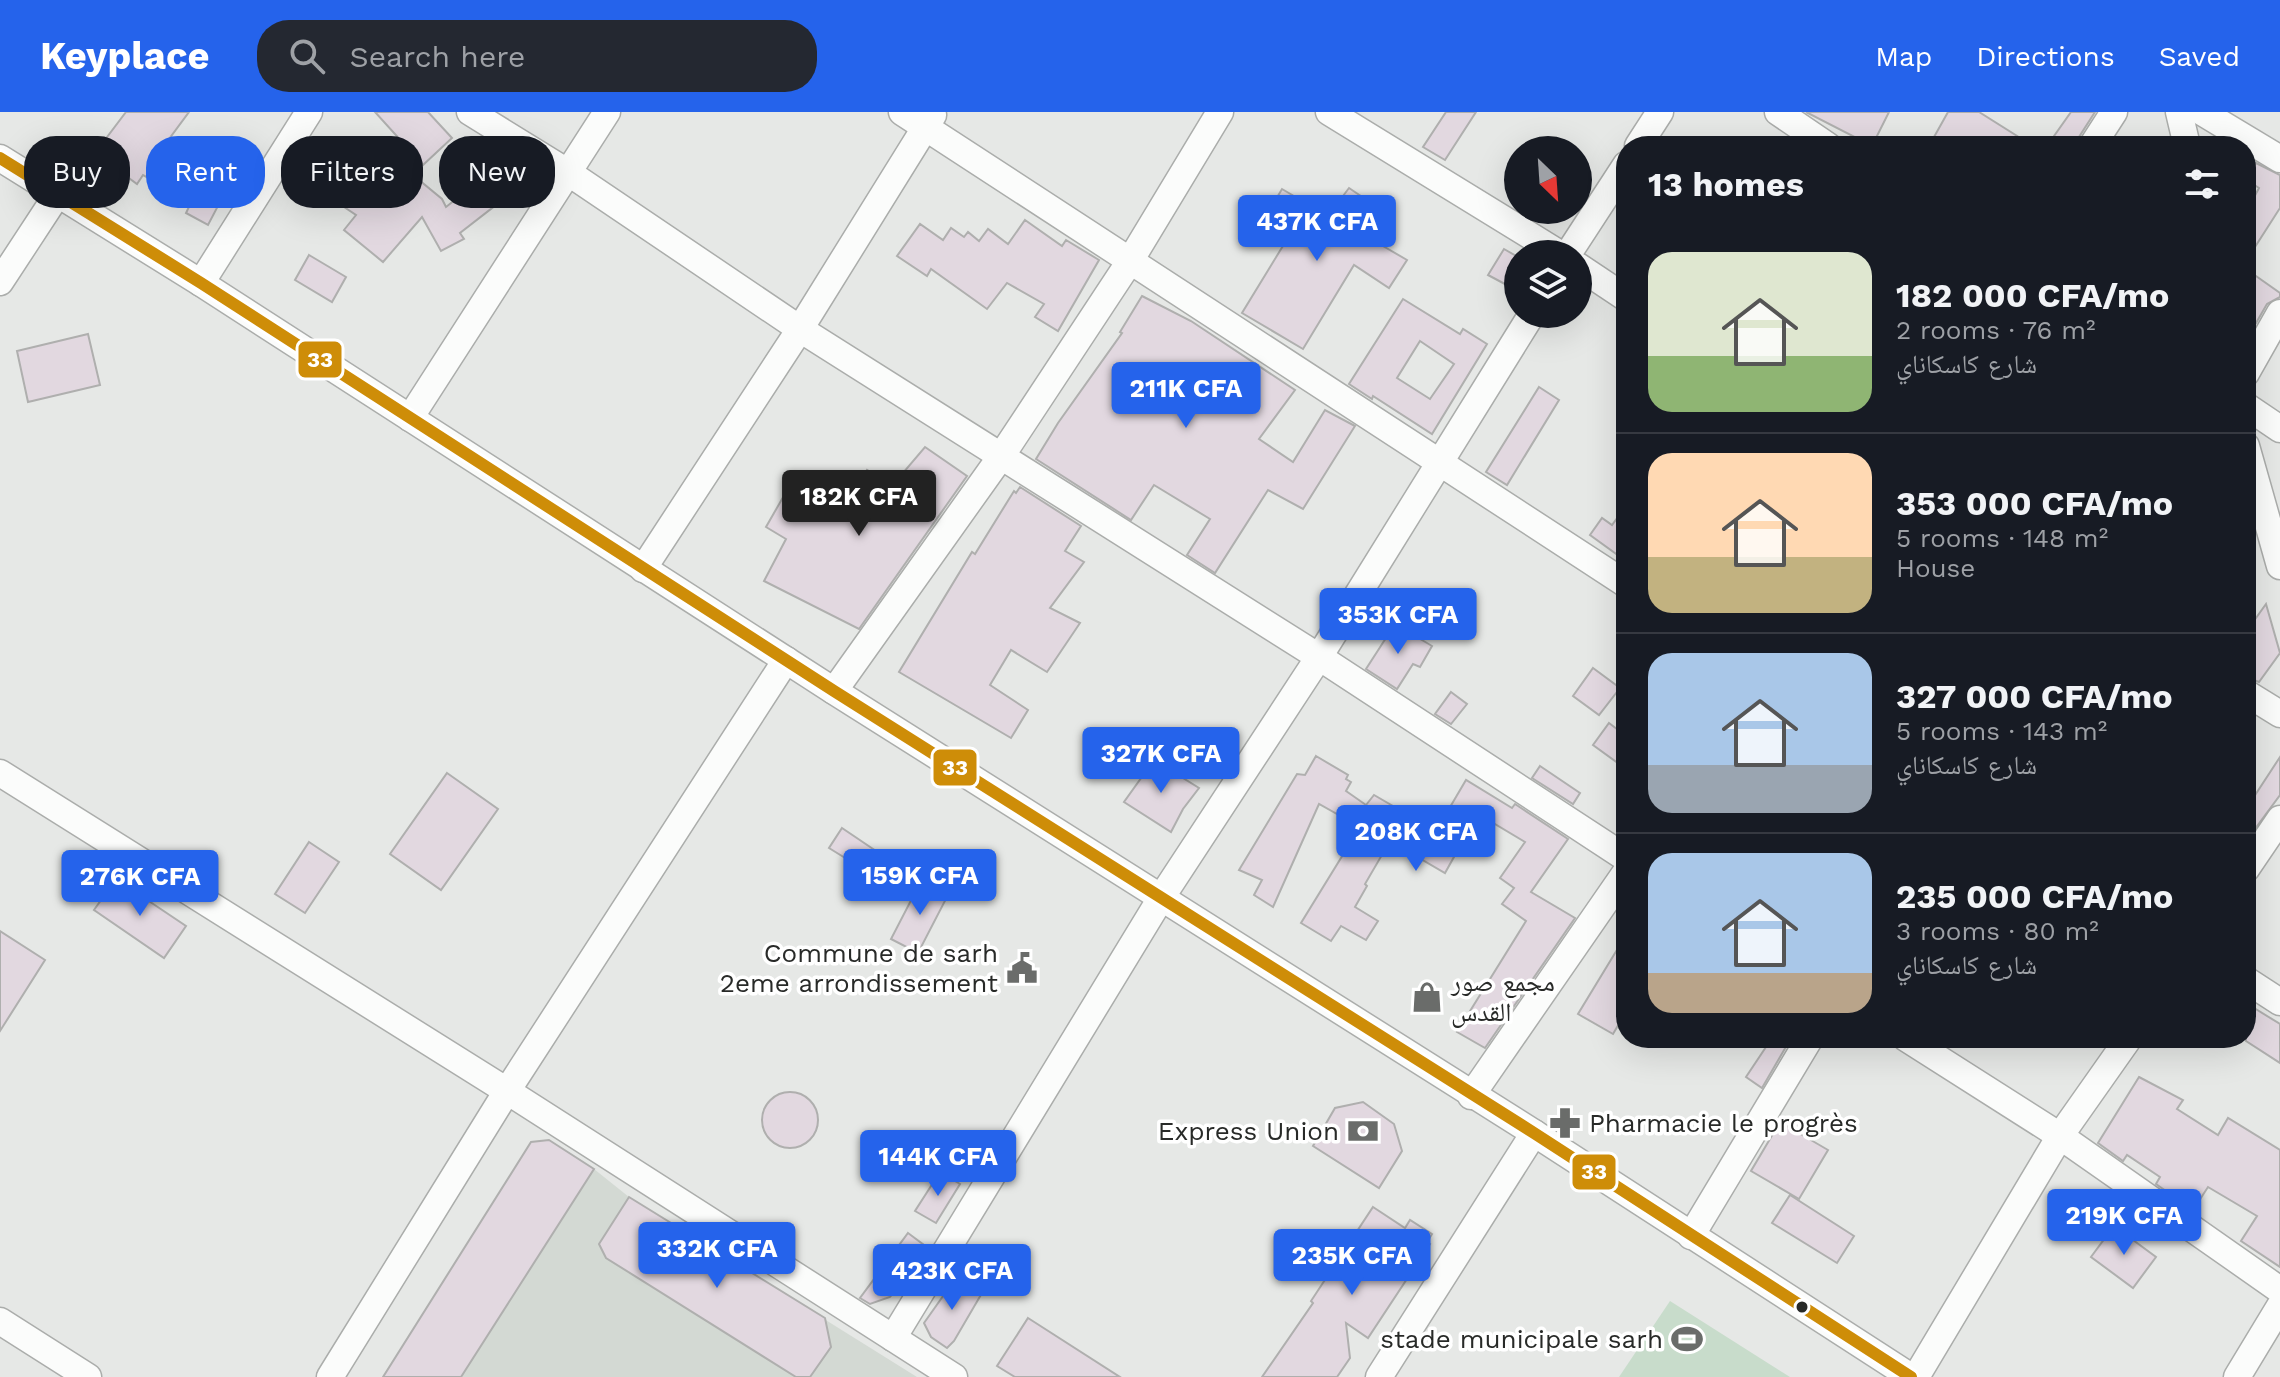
<!DOCTYPE html>
<html lang="en">
<head>
<meta charset="utf-8">
<style>
	body { margin:0; font-family:"Work Sans","Noto Naskh Arabic",sans-serif; background:#242831; color:#f1f3f6; height:100vh; display:flex; flex-direction:column; font-size:30px; white-space:nowrap }
	* { box-sizing:border-box; margin:0 }
	p { font-size:26px; color:#9ea1a6 }
	.icon { flex:none; width:44px; height:44px; fill:none; stroke:currentColor; stroke-width:2; stroke-linecap:round; stroke-linejoin:round }
	.map { position:relative; flex:1; overflow:hidden }
	.panel { position:absolute; left:1616px; top:24px; width:640px; height:912px; display:flex; flex-direction:column; background:#171b24; border-radius:32px; box-shadow:0 8px 32px #0002 }
	.panel>* { flex:none }
	.top-card { position:absolute; left:24px; top:24px; width:760px; height:72px; display:flex; gap:16px }
	.needle { width:52px; rotate:155deg }
	.fabs { position:absolute; left:1504px; top:24px; display:grid; gap:16px }
	.fabs a { display:grid; place-items:center; width:88px; height:88px; border-radius:50%; background:#171b24; box-shadow:0 8px 32px #0002; font-size:40px }
	.price { position:absolute; translate:-50% -68px; padding:0 18px; border-radius:8px; background:#2563eb; color:#fff; font-size:26px; line-height:52px; filter:drop-shadow(0 2px 4px #0008) }
	.price::after { content:''; position:absolute; left:50%; top:48px; width:24px; height:18px; margin-left:-12px; background:inherit; clip-path:polygon(0 0,100% 0,50% 100%) }
	.price.active { background:#222; color:#fff }
	ul { padding:0; list-style:none }
	li { display:flex; align-items:center; gap:24px; height:200px; padding:0 32px }
	li+li { border-top:2px solid #363941 }
	li span { display:grid; place-items:center; flex:none; width:224px; height:160px; border-radius:24px; color:#555 }
	li>.icon { margin-inline-start:auto }
	span .icon { width:96px; height:96px; fill:#fffc; stroke-width:1 }
	li b { font-size:34px }
	h2 { display:flex; justify-content:space-between; align-items:center; height:96px; padding:0 32px; font-size:34px }
	.pill { padding:0 28px; border-radius:32px; background:#171b24; box-shadow:0 8px 32px #0002; font-size:28px; line-height:72px }
	.pill.active { background:#2563eb; color:#fff }
	header { display:flex; align-items:center; gap:48px; box-sizing:border-box; height:112px; padding:0 40px; background:#2563eb; color:#fff }
	header strong { font-size:38px }
	nav { display:flex; gap:44px; margin-inline-start:auto; font-size:28px }
	.search { width:560px; height:72px; background:#242831; display:flex; align-items:center; gap:20px; box-sizing:border-box; padding:0 28px; border-radius:32px; color:#9ea1a6; font-size:30px }
	.map>svg:first-child { display:block }
</style>
</head>
<body>
<header>
<strong>Keyplace</strong>
<div class="search"><svg class="icon" aria-label="search" viewBox="0 0 24 24"><circle cx="10" cy="10" r="6"/><path d="M15 15l6 6"/></svg>Search here</div>
<nav><a>Map</a><a>Directions</a><a>Saved</a></nav>
</header>
<div class="map">
<svg width="2280" height="1265" viewBox="0 0 2280 1265">
	<rect width="100%" height="100%" fill="#e6e8e6"/>
	<path fill="#d3d9d3" d="M549,1028L594,1057L629,1085L917,1265H383L531,1030Z"/>
	<path fill="#c8dccb" d="M1670,1189L1790,1265H1619Z"/>
	<g fill="#e2d8e0" stroke="#afafae" stroke-width="2" fill-rule="evenodd">
		<path d="M126,0H189L158,42L192,60L180,83L143,63L137,72L95,41Z"/>
		<path d="M375,0H428L452,26L423,53Z"/>
		<path d="M1446,0H1476L1445,48L1423,35Z"/>
		<path d="M1806,0H1889L1872,34Z"/>
		<path d="M1948,0H1979L2033,34H1929Z"/>
		<path d="M2071,0H2095L2079,25L2076,34H2047Z"/>
		<path d="M343,33L388,70L402,54L442,87L446,95L480,68L469,46L487,36L495,52L505,40L543,69L530,90L514,79L460,121L464,127L441,139L422,105L383,150L344,118L356,103L308,71L323,48L329,51Z"/>
		<path d="M2256,51L2280,63V96L2246,149V100L2259,76L2247,68Z"/>
		<path d="M1349,76L1371,91L1359,104L1391,123L1383,134L1407,148L1389,176L1354,153L1303,237L1242,201L1289,124L1263,109L1282,77L1328,104Z"/>
		<path d="M196,80L219,92L208,113L186,101Z"/>
		<path d="M1025,108L1062,134L1066,128L1099,148L1058,219L1035,205L1044,192L1007,171L987,197L931,157L927,164L897,144L920,112L943,128L951,116L964,125L968,120L979,129L988,117L1008,132Z"/>
		<path d="M1504,137L1518,145V179L1488,163Z"/>
		<path d="M309,143L346,165L332,190L295,168Z"/>
		<path d="M2246,157L2280,181V185L2267,192L2256,211L2246,205Z"/>
		<path d="M1142,184L1191,209L1295,278L1259,327L1293,350L1325,298L1355,314L1303,397L1268,378L1215,461L1187,443L1210,407L1154,373L1131,408L1036,347L1058,311L1122,221L1120,220Z"/>
		<path d="M1403,187L1460,222L1463,217L1487,232L1432,322L1373,284L1372,287L1349,272ZM1420,229L1454,252L1430,287L1397,266Z"/>
		<path d="M88,222L100,273L28,290L17,239Z"/>
		<path d="M1539,275L1559,288L1507,373L1486,360Z"/>
		<path d="M925,335L967,364L859,517L764,469L786,427L766,415L786,380L825,400L838,382L848,387L867,358L892,374Z"/>
		<path d="M1020,375L1081,414L1065,439L1084,450L1050,496L1080,511L1047,560L1011,538L990,573L1028,598L1011,626L899,560L972,440L975,442L1014,379L1016,381Z"/>
		<path d="M1626,394V449L1590,423L1602,406L1612,413Z"/>
		<path d="M2266,492L2280,541L2259,570L2246,565V520Z"/>
		<path d="M1395,512L1432,534L1420,555L1413,552L1397,577L1366,557Z"/>
		<path d="M1593,556L1620,576L1599,603L1573,584Z"/>
		<path d="M1451,580L1467,592L1451,612L1435,602Z"/>
		<path d="M1609,611L1626,624V657L1593,633Z"/>
		<path d="M1316,644L1348,663L1346,667L1351,670L1346,679L1366,693L1374,683L1436,719L1466,668L1512,696L1515,692L1568,727L1531,780L1575,806L1485,936L1457,920L1526,809L1502,792L1514,776L1500,766L1525,730L1478,702L1445,761L1390,729L1365,772L1367,774L1355,795L1378,809L1366,828L1341,814L1331,829L1301,811L1360,715L1319,692L1273,795L1254,783L1262,768L1239,758L1297,662L1305,663Z"/>
		<path d="M2280,645V683L2246,729V697Z"/>
		<path d="M1154,648L1199,676L1183,697L1171,720L1124,690Z"/>
		<path d="M1540,654L1580,681L1573,692L1532,666Z"/>
		<path d="M447,661L498,697L441,778L390,742Z"/>
		<path d="M842,716L876,739L863,757L829,736Z"/>
		<path d="M309,730L339,750L305,801L275,782Z"/>
		<path d="M116,767L186,814L164,846L94,798Z"/>
		<path d="M921,769L948,783L918,841L891,827Z"/>
		<path d="M0,819L45,848L0,919Z"/>
		<path d="M1626,823V900L1613,922L1578,902Z"/>
		<path d="M2246,891L2280,912V951L2246,929Z"/>
		<path d="M1772,926H1791L1762,976L1746,965Z"/>
		<path d="M2139,965L2183,988L2177,997L2218,1023L2228,1006L2280,1038V1155L2241,1129L2257,1104L2208,1075L2193,1098L2156,1072L2160,1065L2127,1043L2123,1049L2098,1031Z"/>
		<circle cx="790" cy="1008" r="28"/>
		<path d="M1363,990L1394,1012L1402,1039L1379,1076L1313,1034L1335,996Z"/>
		<path d="M1780,1010L1828,1038L1799,1087L1751,1059Z"/>
		<path d="M549,1028L594,1057L461,1265H383L531,1030Z"/>
		<path d="M940,1060L960,1072L936,1111L915,1099Z"/>
		<path d="M1790,1083L1854,1124L1837,1151L1772,1111Z"/>
		<path d="M629,1085L825,1206L831,1235L810,1265H796L606,1146L599,1132Z"/>
		<path d="M1373,1095L1405,1116L1410,1108L1432,1122L1427,1130L1430,1132L1368,1226L1346,1211L1350,1246L1337,1265H1262L1313,1191L1311,1189Z"/>
		<path d="M2114,1114L2156,1145L2133,1176L2091,1145Z"/>
		<path d="M908,1121L928,1136L890,1185L870,1192L860,1186Z"/>
		<path d="M958,1163L982,1181L954,1229L947,1236L931,1225L924,1211Z"/>
		<path d="M1028,1206L1120,1265H1015L997,1254Z"/>
	</g>
	<g fill="none" stroke-linecap="round" stroke-linejoin="round">
		<defs>
			<g id="minor">
				<path d="M470,0L569,61L800,217L1319,545L1626,746"/>
				<path d="M902,0L1626,472"/>
				<path d="M1329,0L1560,142"/>
				<path d="M1778,0L1828,34"/>
				<path d="M2179,0L2187,34"/>
				<path d="M2202,0L2280,47"/>
				<path d="M1638,34L1660,0"/>
				<path d="M2092,34L2114,0"/>
				<path d="M0,46L201,171L834,579L1534,1021L1911,1265"/>
				<path d="M1568,142L1626,53"/>
				<path d="M1578,154L1626,186"/>
				<path d="M0,170L57,83"/>
				<path d="M201,171L309,0"/>
				<path d="M2246,261L2280,201"/>
				<path d="M2246,294L2280,317"/>
				<path d="M410,306L607,0"/>
				<path d="M2246,334L2280,454"/>
				<path d="M643,457L800,217L933,3"/>
				<path d="M834,579L1002,343L1130,149L1220,0"/>
				<path d="M2246,581L2280,602"/>
				<path d="M0,661L507,979L954,1265"/>
				<path d="M2246,757L2280,707"/>
				<path d="M2246,868L2280,890"/>
				<path d="M1906,926L2060,1024L2280,1178"/>
				<path d="M1471,984L1626,760"/>
				<path d="M1691,1124L1810,926"/>
				<path d="M0,1209L88,1265"/>
				<path d="M893,1226L1161,786L1319,545L1532,202"/>
				<path d="M330,1265L507,979L786,548"/>
				<path d="M1379,1265L1534,1021"/>
				<path d="M1916,1265L2060,1024L2129,926"/>
				<path d="M2237,1265L2280,1194"/>
			</g>
		</defs>
		<use href="#minor" stroke="#abadab" stroke-width="29"/>
		<use href="#minor" stroke="#fbfcfb" stroke-width="26"/>
		<defs>
			<path id="bus-1" d="M0,46L201,171L834,579L1534,1021L1911,1265"/>
		</defs>
		<use href="#bus-1" stroke="#fff" stroke-width="18"/>
		<use href="#bus-1" stroke="#ce8d08" stroke-width="12"/>
	</g>
	<defs>
		<symbol id="civic-bare" viewBox="-9 -9 18 18"><path d="M-.6-6.5H3V-4.5H.6V-3L4-1V1h2V6H-6V1h2V-1L-.6-3ZM-1.2 2.5V6h2.4V2.5Z" fill="#6a6c6a" stroke="#fff" stroke-width="2.5" paint-order="stroke"/></symbol>
		<symbol id="shop-bare" viewBox="-9 -9 18 18"><path d="M-5-2.5h2.3a2.7 3.5 0 0 1 5.4 0H5L5.5 6h-11ZM-1.5-2.5h3a1.5 2.3 0 0 0-3 0Z" fill="#6a6c6a" stroke="#fff" stroke-width="2.5" paint-order="stroke"/></symbol>
		<symbol id="pharmacy-bare" viewBox="-9 -9 18 18"><path d="M-2-6h4v4h4v4h-4v4h-4v-4h-4v-4h4Z" fill="#6a6c6a" stroke="#fff" stroke-width="2.5" paint-order="stroke"/></symbol>
		<symbol id="bank-bare" viewBox="-9 -9 18 18"><path d="M-6-4H6V4H-6ZM0-2.3a2.3 2.3 0 1 0 0 4.6a2.3 2.3 0 1 0 0-4.6Z" fill="#6a6c6a" stroke="#fff" stroke-width="2.5" paint-order="stroke"/></symbol>
		<symbol id="stadium-bare" viewBox="-9 -9 18 18"><path d="M0-5a6.5 5 0 1 0 0 10a6.5 5 0 1 0 0-10ZM-3.5-1.8h7v3.6h-7Z" fill="#6a6c6a" stroke="#fff" stroke-width="2.5" paint-order="stroke"/></symbol>
	</defs>
	<g fill-rule="evenodd">
		<use href="#civic-bare" x="1000" y="834" width="44" height="44"/>
		<use href="#shop-bare" x="1405" y="863" width="44" height="44"/>
		<use href="#pharmacy-bare" x="1543" y="989" width="44" height="44"/>
		<use href="#bank-bare" x="1341" y="997" width="44" height="44"/>
		<use href="#stadium-bare" x="1665" y="1205" width="44" height="44"/>
	</g>
	<circle fill="#282a28" stroke="#fff" stroke-width="3" cx="1802" cy="1195" r="7"/>
	<g text-anchor="middle" dominant-baseline="central" stroke-width="7" stroke-linejoin="round" paint-order="stroke">
		<g font-size="26" fill="#282a28" stroke="#fff" text-anchor="end">
			<text x="998" y="841">Commune de sarh<tspan x="998" dy="30">2eme arrondissement</tspan></text>
			<text x="1451" y="870" text-anchor="start">مجمع صور<tspan x="1451" dy="30">القدس</tspan></text>
			<text x="1589" y="1011" text-anchor="start">Pharmacie le progrès</text>
			<text x="1339" y="1019">Express Union</text>
			<text x="1663" y="1227">stade municipale sarh</text>
		</g>
	</g>
	<g stroke="#fff" stroke-width="3">
		<rect x="297" y="228" width="46" height="39" rx="8" fill="#ce8d08"/>
		<rect x="932" y="636" width="46" height="39" rx="8" fill="#ce8d08"/>
		<rect x="1571" y="1041" width="46" height="38" rx="8" fill="#ce8d08"/>
	</g>
	<g font-size="22" text-anchor="middle" font-weight="bold" fill="#fff">
		<text x="320" y="255">33</text>
		<text x="955" y="663">33</text>
		<text x="1594" y="1067">33</text>
	</g>
</svg>
<div class="fabs">
<a><svg class="needle" viewBox="-14 -14 28 28"><path d="M0-13l5 13h-10z" fill="#e53935"/><path d="M0 13l5-13h-10z" fill="#9ea1a6"/></svg></a>
<a><svg class="icon" aria-label="layers" viewBox="0 0 24 24"><path d="M12 4l9 5-9 5-9-5zM3 14l9 5 9-5"/></svg></a>
</div>
<b class="price" style="left:1317px;top:151px">437K CFA</b>
<b class="price" style="left:1186px;top:318px">211K CFA</b>
<b class="price active" style="left:859px;top:426px">182K CFA</b>
<b class="price" style="left:1398px;top:544px">353K CFA</b>
<b class="price" style="left:1161px;top:683px">327K CFA</b>
<b class="price" style="left:1416px;top:761px">208K CFA</b>
<b class="price" style="left:920px;top:805px">159K CFA</b>
<b class="price" style="left:140px;top:806px">276K CFA</b>
<b class="price" style="left:938px;top:1086px">144K CFA</b>
<b class="price" style="left:2124px;top:1145px">219K CFA</b>
<b class="price" style="left:717px;top:1178px">332K CFA</b>
<b class="price" style="left:1352px;top:1185px">235K CFA</b>
<b class="price" style="left:952px;top:1200px">423K CFA</b>
<div class="top-card">
<a class="pill">Buy</a>
<a class="pill active">Rent</a>
<a class="pill">Filters</a>
<a class="pill">New</a>
</div>
<section class="panel">
<h2>13 homes<svg class="icon" aria-label="filters" viewBox="0 0 24 24"><path d="M4 7h16M4 17h16"/><circle cx="9" cy="7" r="2"/><circle cx="15" cy="17" r="2"/></svg></h2>
<ul>
<li><span style="background:linear-gradient(#dfe7d0 65%,#8fb573 0)"><svg class="icon" aria-label="home" viewBox="0 0 24 24"><path d="M3 11l9-7 9 7M6 9v11h12V9"/></svg></span><div><b>182 000 CFA/mo</b><p>2 rooms · 76 m²</p><p>شارع كاسكاناي</p></div></li>
<li><span style="background:linear-gradient(#ffd9b3 65%,#c2b280 0)"><svg class="icon" aria-label="home" viewBox="0 0 24 24"><path d="M3 11l9-7 9 7M6 9v11h12V9"/></svg></span><div><b>353 000 CFA/mo</b><p>5 rooms · 148 m²</p><p>House</p></div></li>
<li><span style="background:linear-gradient(#a9c7e8 70%,#9aa5b1 0)"><svg class="icon" aria-label="home" viewBox="0 0 24 24"><path d="M3 11l9-7 9 7M6 9v11h12V9"/></svg></span><div><b>327 000 CFA/mo</b><p>5 rooms · 143 m²</p><p>شارع كاسكاناي</p></div></li>
<li><span style="background:linear-gradient(#a9c7e8 75%,#b9a48a 0)"><svg class="icon" aria-label="home" viewBox="0 0 24 24"><path d="M3 11l9-7 9 7M6 9v11h12V9"/></svg></span><div><b>235 000 CFA/mo</b><p>3 rooms · 80 m²</p><p>شارع كاسكاناي</p></div></li>
</ul>
</section>
</div>
</body>
</html>
